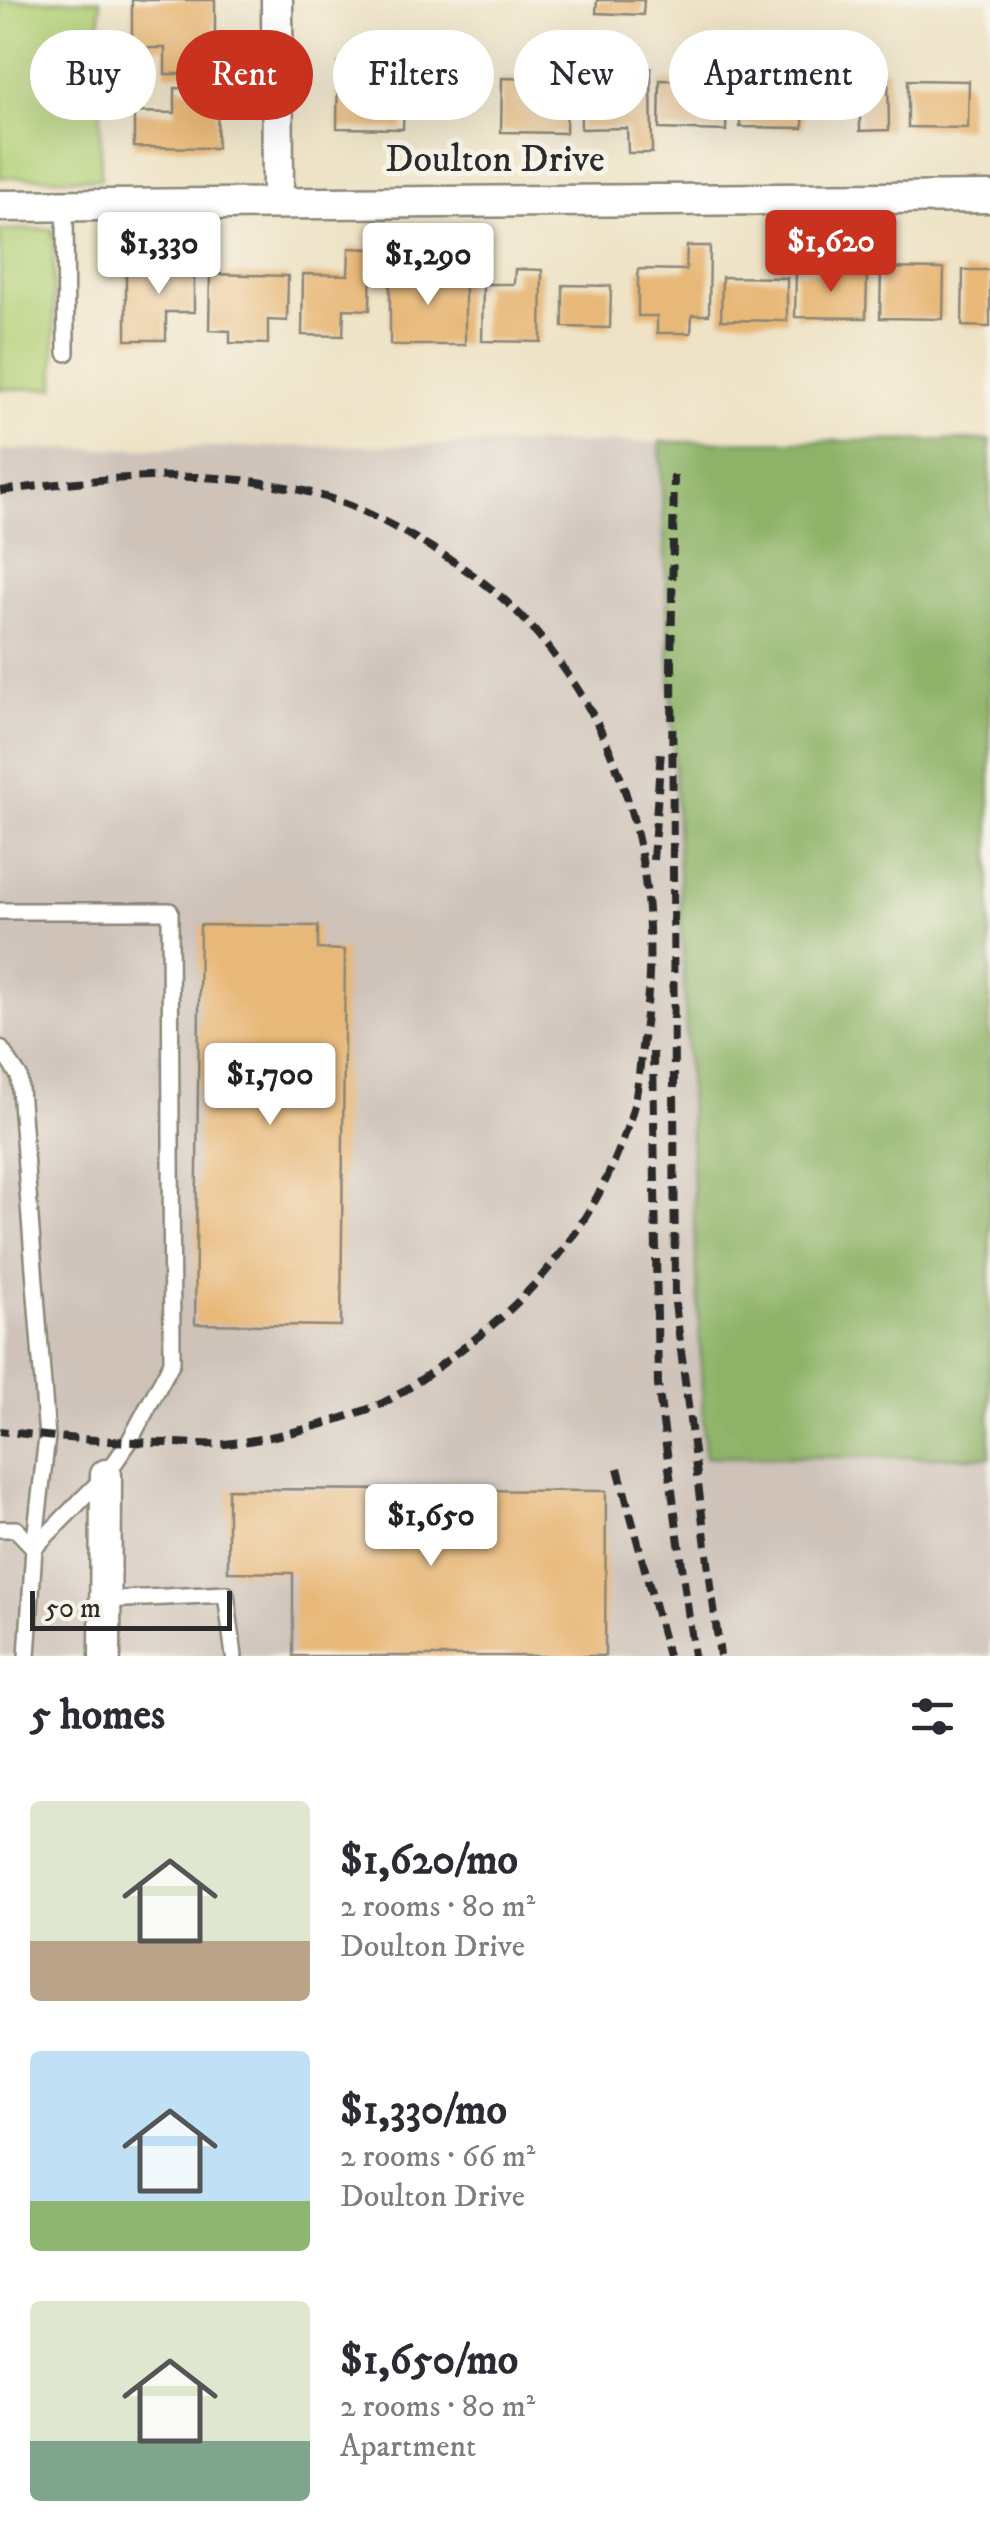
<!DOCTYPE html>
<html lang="en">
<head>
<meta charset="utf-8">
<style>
	body { margin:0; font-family:"IM FELL DW Pica",serif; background:#f2f2f3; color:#2b2b33; height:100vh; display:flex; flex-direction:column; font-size:38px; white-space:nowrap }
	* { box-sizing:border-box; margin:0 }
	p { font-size:32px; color:#7c7c81 }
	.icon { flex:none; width:55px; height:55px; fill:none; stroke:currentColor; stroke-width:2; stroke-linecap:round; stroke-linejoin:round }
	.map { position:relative; height:1656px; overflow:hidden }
	.side { display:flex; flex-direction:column; background:#fff; flex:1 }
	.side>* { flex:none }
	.hud { position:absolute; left:30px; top:30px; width:930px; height:90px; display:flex; gap:20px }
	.scale { position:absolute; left:30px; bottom:25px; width:202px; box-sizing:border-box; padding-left:10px; border:5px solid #2b2b2b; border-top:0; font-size:28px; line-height:35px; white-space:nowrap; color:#2b2b2b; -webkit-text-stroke:8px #f7f3e8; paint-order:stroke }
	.price { position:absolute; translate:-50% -85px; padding:0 22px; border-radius:10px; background:#fff; color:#222; font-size:32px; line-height:65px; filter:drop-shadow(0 2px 5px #0008) }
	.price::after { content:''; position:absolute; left:50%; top:60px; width:30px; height:22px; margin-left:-15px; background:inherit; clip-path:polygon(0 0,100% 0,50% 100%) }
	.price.current { background:#c8321e; color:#fff }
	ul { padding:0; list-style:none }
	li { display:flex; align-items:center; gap:30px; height:250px; padding:0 30px }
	li span { display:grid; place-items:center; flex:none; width:280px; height:200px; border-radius:10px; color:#555 }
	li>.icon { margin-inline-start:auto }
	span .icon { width:120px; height:120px; fill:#fffc; stroke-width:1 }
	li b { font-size:42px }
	h2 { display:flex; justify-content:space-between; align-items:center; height:120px; padding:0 30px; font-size:42px }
	.chip { padding:0 35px; border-radius:45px; background:#fff; box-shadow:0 10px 40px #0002; font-size:35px; line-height:90px }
	.chip.current { background:#c8321e; color:#fff }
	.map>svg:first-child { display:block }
</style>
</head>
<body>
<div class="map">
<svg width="990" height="1656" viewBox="0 0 990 1656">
	<rect width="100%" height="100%" fill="#f7f3e8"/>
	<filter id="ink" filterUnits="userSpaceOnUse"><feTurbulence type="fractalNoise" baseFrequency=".01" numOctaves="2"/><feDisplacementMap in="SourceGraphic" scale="20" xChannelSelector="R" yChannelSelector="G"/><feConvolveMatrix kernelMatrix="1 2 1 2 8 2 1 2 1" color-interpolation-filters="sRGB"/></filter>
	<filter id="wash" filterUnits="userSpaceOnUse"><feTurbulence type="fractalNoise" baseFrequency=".0048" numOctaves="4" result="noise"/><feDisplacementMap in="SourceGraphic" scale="40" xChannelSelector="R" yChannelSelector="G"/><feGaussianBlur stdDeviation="2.25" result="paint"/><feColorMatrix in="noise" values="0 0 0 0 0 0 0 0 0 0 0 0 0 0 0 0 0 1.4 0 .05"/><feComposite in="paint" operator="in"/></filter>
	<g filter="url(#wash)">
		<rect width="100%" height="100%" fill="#eee3c6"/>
		<path fill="#cec2b9" d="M660,442L705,1457H990V1656H0V450Z"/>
		<g fill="#b3d178" stroke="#6f7e52" stroke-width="2.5">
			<path d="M0,0H100L101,179L0,177Z"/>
			<path d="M53,229L55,388L0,389V230Z"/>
		</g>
		<path fill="#8eb368" stroke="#5c6f4a" stroke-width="2.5" d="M990,440V1457H705L660,442Z"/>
		<g id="blocks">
			<g fill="#e8b878">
				<path d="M132,0H215V74H165V48H132Z"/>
				<path d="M597,0H644L643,15L596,13Z"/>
				<path d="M338,63L375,64L374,92H404L403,129L337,128Z"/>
				<path d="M580,67H618L617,92H628V69L651,68L652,153H628L627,128L581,129Z"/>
				<path d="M888,69L889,130L860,131V111L823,112L822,70Z"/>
				<path d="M502,78L567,80L566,133L501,132Z"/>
				<path d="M660,80L727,81L726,131L659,129Z"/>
				<path d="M908,80L969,81L968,128L908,127Z"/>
				<path d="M741,85L804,86L803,128L740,127Z"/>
				<path d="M175,88L218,89L217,148L134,147V112L175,113Z"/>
				<path d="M687,246H710L709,315H692L691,333H657V316H638V269L686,270Z"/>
				<path d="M349,248L371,249L370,310L344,309L343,336L302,335L303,274L348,275Z"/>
				<path d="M160,254H194V312H166V340H126V273H160Z"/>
				<path d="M433,265H465V345H390V269H414V287H433Z"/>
				<path d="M881,268L944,269L943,319L880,318Z"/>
				<path d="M515,269L542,270L541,342L482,341L483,284H514Z"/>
				<path d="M963,270H990V327L962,326Z"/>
				<path d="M796,272L867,273L866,318L795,317Z"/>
				<path d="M210,274L288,276L287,321L268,320V344L230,343V331L209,330Z"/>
				<path d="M722,277L787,278V321L721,320Z"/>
				<path d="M563,285L611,286L610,328L563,327Z"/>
				<path d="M200,925L318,926V949L345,950L341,1326L195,1324Z"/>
				<path d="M228,1489L606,1491L605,1656H293V1573L228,1572Z"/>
			</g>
		</g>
	</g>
	<g filter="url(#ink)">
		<use href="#blocks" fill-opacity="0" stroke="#8c8778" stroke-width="2.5"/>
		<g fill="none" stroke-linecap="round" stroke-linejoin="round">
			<defs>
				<g id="lane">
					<path d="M65,204L66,353"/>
					<path d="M0,911H170L172,1362L129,1442L106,1475L34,1548L27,1656"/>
					<path d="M0,1048L19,1076L47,1437L34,1548"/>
					<path d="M0,1529H16L34,1548"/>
					<path d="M105,1600L226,1594L234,1656"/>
				</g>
				<g id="street">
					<path d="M277,0L278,202"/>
					<path d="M0,206L990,197"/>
					<path d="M105,1656L106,1475"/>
				</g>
			</defs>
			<use href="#lane" stroke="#8c8778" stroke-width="20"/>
			<use href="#street" stroke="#8c8778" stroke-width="35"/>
			<use href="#lane" stroke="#fff" stroke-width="15"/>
			<use href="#street" stroke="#fff" stroke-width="30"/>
			<g stroke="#2b2b2b" stroke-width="8" stroke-dasharray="15 8" stroke-linecap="butt">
				<path d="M0,491C123,475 264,460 379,519C430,545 486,578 525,620C632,737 665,886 643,1039C640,1061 639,1084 634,1105C610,1195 553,1278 480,1335C451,1357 404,1396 371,1408C326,1425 273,1439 225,1444C207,1445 187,1443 169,1443C112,1442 56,1438 0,1431"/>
				<path d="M672,659L675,1303L720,1656"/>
				<path d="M671,671L674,475"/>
				<path d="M653,860L661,750"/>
				<path d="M653,1052L658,1385L694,1656"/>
				<path d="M618,1468L668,1656"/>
			</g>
		</g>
	</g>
	<g text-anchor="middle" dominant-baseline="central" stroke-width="10" stroke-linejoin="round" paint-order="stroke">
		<g font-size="38" fill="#2b2b2b" stroke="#f7f3e8">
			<text x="495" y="160">Doulton Drive</text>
		</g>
	</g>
</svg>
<div class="scale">50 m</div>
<b class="price current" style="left:831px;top:295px">$1,620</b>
<b class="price" style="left:159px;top:297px">$1,330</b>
<b class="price" style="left:428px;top:308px">$1,290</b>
<b class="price" style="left:270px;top:1128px">$1,700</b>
<b class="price" style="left:431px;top:1569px">$1,650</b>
<div class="hud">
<a class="chip">Buy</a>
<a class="chip current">Rent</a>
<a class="chip">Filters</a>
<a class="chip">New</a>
<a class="chip">Apartment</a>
</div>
</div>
<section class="side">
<h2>5 homes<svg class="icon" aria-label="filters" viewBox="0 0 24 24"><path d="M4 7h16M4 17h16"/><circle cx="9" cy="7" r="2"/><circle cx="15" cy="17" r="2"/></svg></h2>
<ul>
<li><span style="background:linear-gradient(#dfe7d0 70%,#b9a48a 0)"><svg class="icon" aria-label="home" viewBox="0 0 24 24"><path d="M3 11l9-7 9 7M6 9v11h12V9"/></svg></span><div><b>$1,620/mo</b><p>2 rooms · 80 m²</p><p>Doulton Drive</p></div></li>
<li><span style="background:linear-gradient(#bfe0f5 75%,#8fb573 0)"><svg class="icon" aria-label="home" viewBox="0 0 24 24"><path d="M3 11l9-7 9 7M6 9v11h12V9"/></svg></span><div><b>$1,330/mo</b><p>2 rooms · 66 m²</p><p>Doulton Drive</p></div></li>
<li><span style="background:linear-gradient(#dfe7d0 70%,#7fa58c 0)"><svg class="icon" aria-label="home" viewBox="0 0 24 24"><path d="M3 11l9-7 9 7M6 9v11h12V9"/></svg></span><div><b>$1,650/mo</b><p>2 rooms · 80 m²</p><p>Apartment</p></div></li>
</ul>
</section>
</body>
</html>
